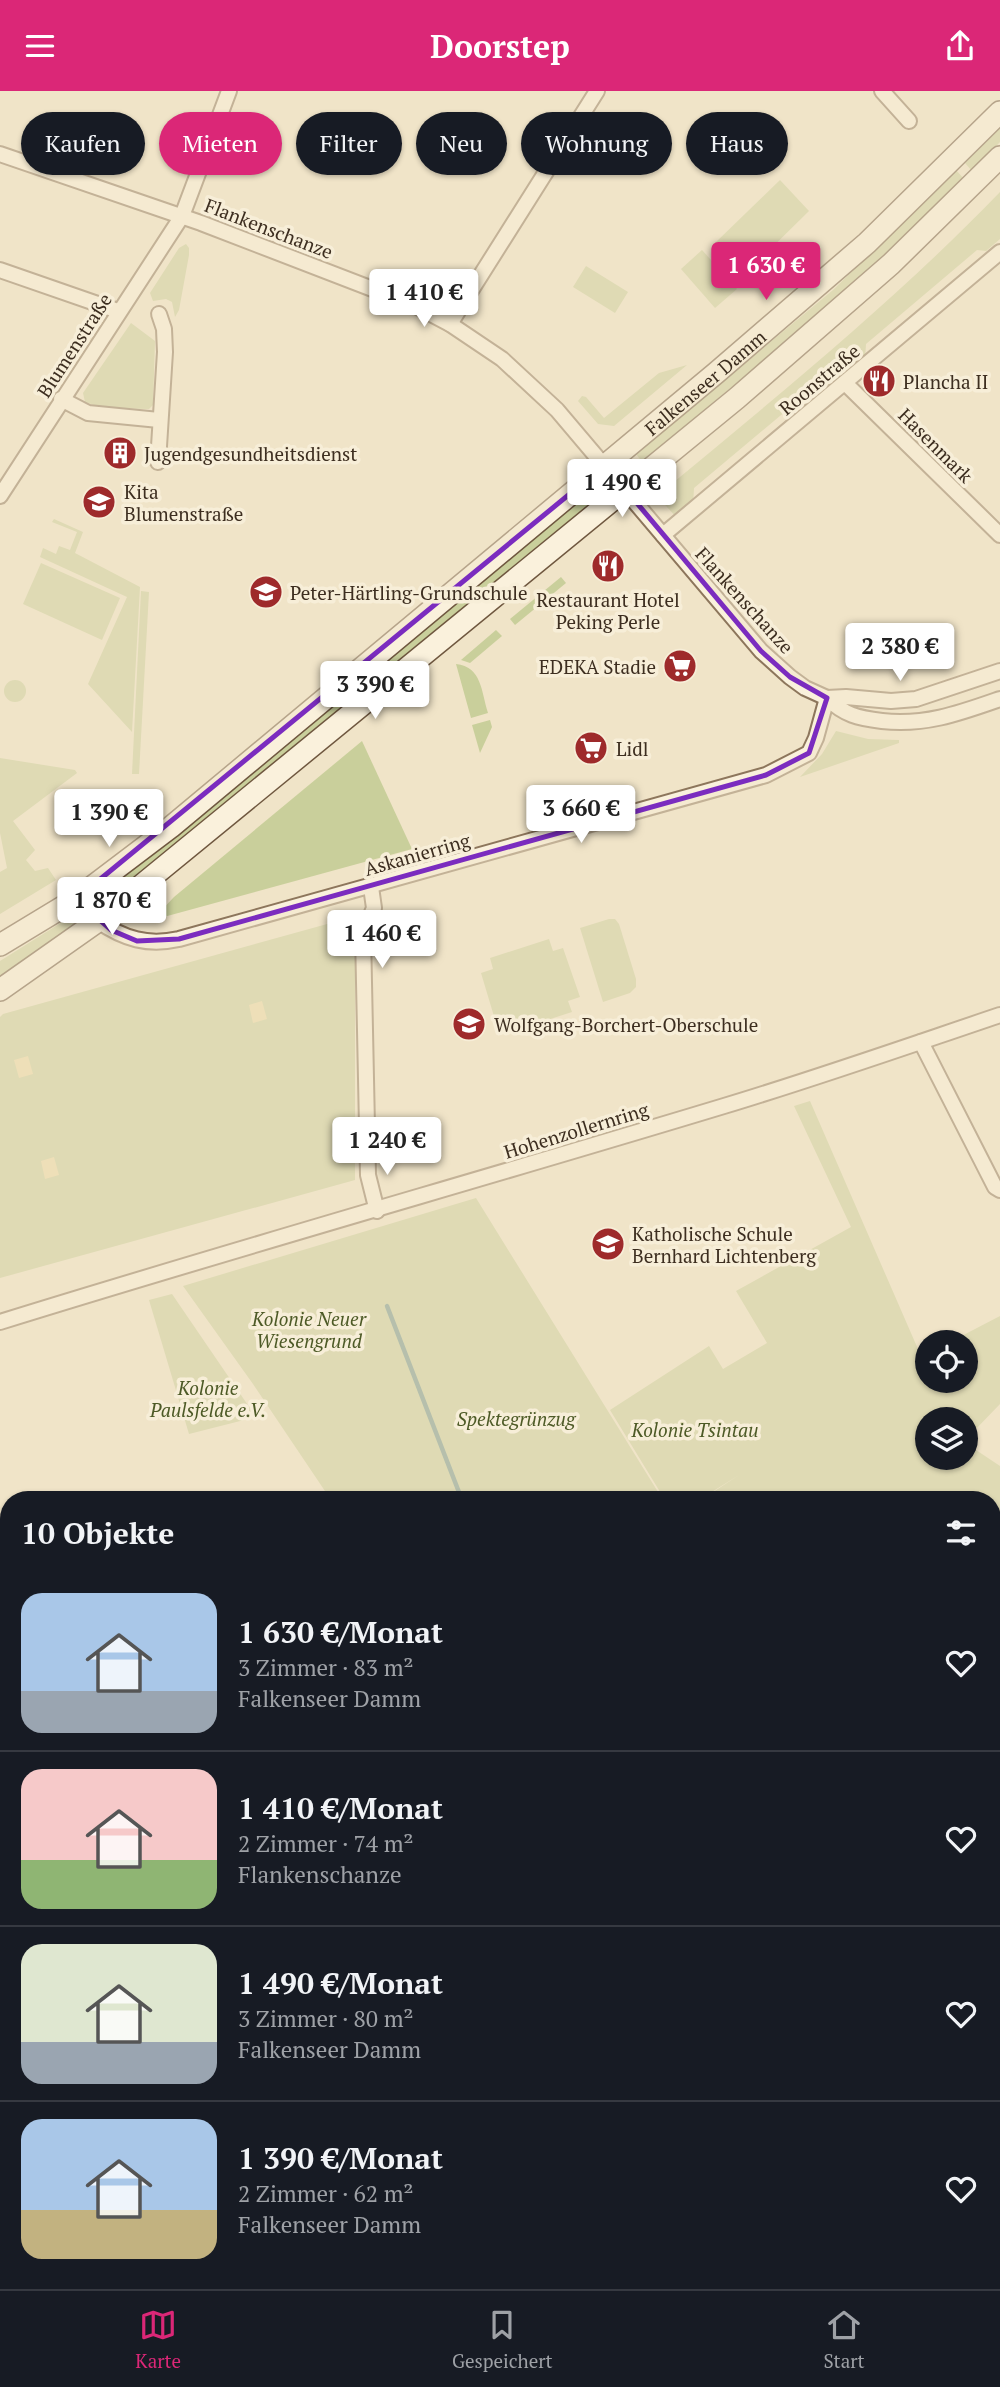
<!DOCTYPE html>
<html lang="de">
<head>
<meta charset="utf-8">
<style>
	body { margin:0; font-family:"PT Serif",serif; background:#20242c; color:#f1f3f6; height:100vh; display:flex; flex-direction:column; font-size:26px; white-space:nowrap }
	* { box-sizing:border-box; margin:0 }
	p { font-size:23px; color:#9ea1a6 }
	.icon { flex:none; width:38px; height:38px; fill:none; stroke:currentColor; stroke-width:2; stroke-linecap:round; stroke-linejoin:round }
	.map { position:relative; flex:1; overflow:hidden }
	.side { position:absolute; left:0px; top:1400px; width:1001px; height:798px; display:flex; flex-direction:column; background:#171b24; border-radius:28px 28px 0 0; box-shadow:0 2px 5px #0004 }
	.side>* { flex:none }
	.hud { position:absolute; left:21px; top:21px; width:959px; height:63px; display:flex; gap:14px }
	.tools { position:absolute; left:915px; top:1239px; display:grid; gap:14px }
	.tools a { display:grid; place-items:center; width:63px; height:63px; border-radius:50%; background:#171b24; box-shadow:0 2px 5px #0004; font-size:35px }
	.price { position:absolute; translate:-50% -60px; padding:0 16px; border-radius:7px; background:#fff; color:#222; font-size:23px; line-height:46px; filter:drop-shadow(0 2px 4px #0008) }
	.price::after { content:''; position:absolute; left:50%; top:42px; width:21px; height:16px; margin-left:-10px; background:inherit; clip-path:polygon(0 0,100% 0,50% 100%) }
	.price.active { background:#db2777; color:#fff }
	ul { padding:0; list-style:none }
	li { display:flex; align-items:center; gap:21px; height:175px; padding:0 21px }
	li+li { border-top:2px solid #363941 }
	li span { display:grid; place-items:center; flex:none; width:196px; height:140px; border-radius:21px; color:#555 }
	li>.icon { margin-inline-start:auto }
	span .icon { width:84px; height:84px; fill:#fffc; stroke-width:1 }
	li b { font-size:30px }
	h2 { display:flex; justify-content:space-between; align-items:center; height:84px; padding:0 21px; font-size:30px }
	.chip { padding:0 24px; border-radius:32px; background:#171b24; box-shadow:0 2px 5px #0004; font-size:24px; line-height:63px }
	.chip.active { background:#db2777; color:#fff }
	header { display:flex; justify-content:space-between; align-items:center; height:91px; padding:0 21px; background:#db2777; color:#fff; font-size:32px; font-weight:800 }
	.dock { display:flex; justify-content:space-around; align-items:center; height:98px; border-top:2px solid #363941; background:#171b24; font-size:19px; color:#9ea1a6 }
	.dock a { display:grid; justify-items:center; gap:4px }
	.dock .active { color:#db2777 }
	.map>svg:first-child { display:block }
</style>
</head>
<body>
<header><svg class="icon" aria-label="menu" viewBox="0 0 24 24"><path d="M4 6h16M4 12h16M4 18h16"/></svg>Doorstep<svg class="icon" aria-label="share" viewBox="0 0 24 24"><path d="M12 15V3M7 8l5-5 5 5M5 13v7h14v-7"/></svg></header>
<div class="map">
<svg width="1000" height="2198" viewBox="0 0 1000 2198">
	<rect width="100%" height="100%" fill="#f0e4c8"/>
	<g fill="#c9cf9b" fill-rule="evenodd">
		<path d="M1000,36V51L972,80L965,72Z"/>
		<path d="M363,49L369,53L368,57L380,65L369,83L349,73Z"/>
		<path d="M956,79L964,88C864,190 751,279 642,371L636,363L833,199Z"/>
		<path d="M780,89L809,120L745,183L715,152Z"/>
		<path d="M1000,101V148L986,160L977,159L866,253L865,269L821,305L805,304L694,397L693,414L677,427L657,405C775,307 894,211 1000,101Z"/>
		<path d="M186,153L189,157V164L179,219L175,226L172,211L166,208L153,210L150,202L179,157Z"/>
		<path d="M702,159L737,198L715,217L681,178Z"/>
		<path d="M586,175L628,201L615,222L573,196Z"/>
		<path d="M131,232L155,250L153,314L149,318L103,317L85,311L83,302Z"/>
		<path d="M687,274L614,335L598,333L578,310L582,305L586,306L604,327L659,282Z"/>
		<path d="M588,402L595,410L117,805L107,799Z"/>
		<path d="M54,428L83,441L75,462L140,496L132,641L88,593L127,506L40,466L43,457L56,463L59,455L70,459L77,441L52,431Z"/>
		<path d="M41,472L120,507L102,549L23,513Z"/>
		<path d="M561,486L566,492L515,534L510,528Z"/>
		<path d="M141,500L149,501L139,683H132Z"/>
		<path d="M496,539L502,545L470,572L461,569Z"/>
		<path d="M456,573C482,576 481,600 488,622L471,627Z"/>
		<circle cx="15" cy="600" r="11"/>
		<path d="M490,629L492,636L480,662L472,634Z"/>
		<path d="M836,640L868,648L899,649V652L800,686L822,663Z"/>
		<path d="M362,650L412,758L160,827L158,823L174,806Z"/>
		<path d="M0,667L75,679L77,682L13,730L35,759L26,769L35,780L48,777L56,789L0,823V781L7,777L0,742Z"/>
		<path d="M67,828L76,832V836L0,885V870Z"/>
		<path d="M609,828H615L619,833L636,888V896L630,902L603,911L580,837Z"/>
		<path d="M338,830L355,843V1089L0,1187V926L3,923Z"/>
		<path d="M549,848L553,860L563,857L580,906L568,910L572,921L510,941L507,929L496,932L481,882L493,878L490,867Z"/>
		<path d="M810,1010L921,1265L927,1263L928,1290H966V1251H950L1000,1225V1313L974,1340L970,1355L1000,1375V2198H793V2189H992V1409H701L739,1384L699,1409H665L610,1319L709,1255L723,1278L767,1252L736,1200L851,1136L794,1015ZM966,1328V1367H928V1328Z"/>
		<path d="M476,1107L663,1409H331L253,1293L183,1195Z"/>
		<path d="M172,1203L256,1326L189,1343L149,1209Z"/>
	</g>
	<g fill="#ecd9a5">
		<path d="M262,910L267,928L253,932L249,914Z"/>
		<path d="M28,965L33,983L19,987L14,969Z"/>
		<path d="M54,1066L59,1084L45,1088L41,1070Z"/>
	</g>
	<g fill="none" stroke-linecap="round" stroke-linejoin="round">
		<g stroke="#6f938a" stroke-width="4.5">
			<path d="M387,1215L462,1409"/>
			<path d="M770,2198L771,2189"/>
		</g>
		<defs>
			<g id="minor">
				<path d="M882,0L909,30"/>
				<path d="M0,63L201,132L414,214L450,233L502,268L557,319L761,560L790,586L805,597L827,607L846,606L891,610L916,608L1000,580"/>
				<path d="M0,179L118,220"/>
				<path d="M450,233L597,0"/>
				<path d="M845,292L1000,444"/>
				<path d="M61,308L88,322L159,329"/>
				<path d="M158,371L165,261L164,238L159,223"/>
				<path d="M0,405L182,125L229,0"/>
				<path d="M663,444L1000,161"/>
				<path d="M827,607C844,624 858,627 882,630C925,635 960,622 1000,608"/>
				<path d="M371,796L374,817L363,843L368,1084L377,1120"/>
				<path d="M98,830C124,848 148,855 179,848L766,684L809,662L816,647L827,607"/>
				<path d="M921,951L995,1096L1000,1099"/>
				<path d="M0,1231C241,1156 483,1088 724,1015C817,987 908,955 1000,924"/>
				<path d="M0,1744L9,1746"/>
				<path d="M0,2076L9,2078"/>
				<path d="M472,2189L480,2198"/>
				<path d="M40,2198L42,2189"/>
			</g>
			<g id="secondary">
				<path id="s1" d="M0,854L76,808L171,736L716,282L867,152L1000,21"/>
				<path d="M0,899L98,830L737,307L891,173L1000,66"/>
			</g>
		</defs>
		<use href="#minor" stroke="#8d765c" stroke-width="18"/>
		<use href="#secondary" stroke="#6f573f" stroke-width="24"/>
		<use href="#minor" stroke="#faf1dc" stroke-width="14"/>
		<use href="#secondary" stroke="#faf1dc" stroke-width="21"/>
	</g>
	<path d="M0 0H1000V2198H0ZM605,374L761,560L790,586L827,607L809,662L766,684L179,848L137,850L111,839L76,808Z" fill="#f0e4c8" fill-opacity=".55" fill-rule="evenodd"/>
	<path fill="none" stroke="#7b2cbf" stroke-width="5" stroke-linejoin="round" d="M605,374L761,560L790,586L827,607L809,662L766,684L179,848L137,850L111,839L76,808Z"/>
	<defs>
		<symbol id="restaurant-disc" viewBox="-11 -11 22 22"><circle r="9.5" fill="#9e2a2b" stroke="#f7eed8"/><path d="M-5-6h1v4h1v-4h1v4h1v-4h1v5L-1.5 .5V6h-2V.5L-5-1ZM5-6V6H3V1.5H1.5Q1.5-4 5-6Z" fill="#fff"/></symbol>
		<symbol id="building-disc" viewBox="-11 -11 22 22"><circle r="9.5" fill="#9e2a2b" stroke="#f7eed8"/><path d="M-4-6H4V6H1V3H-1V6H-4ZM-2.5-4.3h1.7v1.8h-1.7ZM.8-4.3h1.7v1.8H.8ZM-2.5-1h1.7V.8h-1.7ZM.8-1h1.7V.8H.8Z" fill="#fff"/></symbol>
		<symbol id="school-disc" viewBox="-11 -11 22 22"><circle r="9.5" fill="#9e2a2b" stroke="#f7eed8"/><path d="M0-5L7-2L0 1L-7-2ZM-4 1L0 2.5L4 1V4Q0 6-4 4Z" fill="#fff"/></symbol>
		<symbol id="supermarket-disc" viewBox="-11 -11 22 22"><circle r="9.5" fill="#9e2a2b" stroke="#f7eed8"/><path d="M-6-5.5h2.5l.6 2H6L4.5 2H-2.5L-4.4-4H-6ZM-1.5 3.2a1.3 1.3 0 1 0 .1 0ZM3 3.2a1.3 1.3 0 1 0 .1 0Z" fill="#fff"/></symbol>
	</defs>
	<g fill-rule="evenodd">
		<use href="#restaurant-disc" x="860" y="271" width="38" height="38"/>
		<use href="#building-disc" x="101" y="343" width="38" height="38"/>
		<use href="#school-disc" x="80" y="392" width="38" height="38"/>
		<use href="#restaurant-disc" x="589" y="456" width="38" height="38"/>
		<use href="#school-disc" x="247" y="482" width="38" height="38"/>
		<use href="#supermarket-disc" x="661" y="556" width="38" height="38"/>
		<use href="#supermarket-disc" x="572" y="638" width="38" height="38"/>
		<use href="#school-disc" x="450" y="914" width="38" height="38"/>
		<use href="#school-disc" x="589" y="1134" width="38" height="38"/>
	</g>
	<g text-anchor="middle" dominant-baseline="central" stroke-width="7" stroke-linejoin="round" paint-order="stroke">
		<g font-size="19" fill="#3d2e20" stroke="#f7eed8">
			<text transform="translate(269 137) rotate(21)">Flankenschanze</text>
			<text transform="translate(74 254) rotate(-57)">Blumenstraße</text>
			<text transform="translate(819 288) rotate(-40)">Roonstraße</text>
			<text stroke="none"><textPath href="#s1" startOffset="903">Falkenseer Damm</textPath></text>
			<text transform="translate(936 354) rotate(45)">Hasenmark</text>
			<text transform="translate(745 509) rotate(48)">Flankenschanze</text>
			<text transform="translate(417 763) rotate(-16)">Askanierring</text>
			<text transform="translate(576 1039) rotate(-17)">Hohenzollernring</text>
		</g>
		<g font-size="19" fill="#3d2e20" stroke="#f7eed8" text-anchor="start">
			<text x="903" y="290">Plancha II</text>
			<text x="144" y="362">Jugendgesundheitsdienst</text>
			<text x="124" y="400">Kita<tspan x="124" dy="22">Blumenstraße</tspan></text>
			<text x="290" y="501">Peter-Härtling-Grundschule</text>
			<text x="608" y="508" text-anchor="middle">Restaurant Hotel<tspan x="608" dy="22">Peking Perle</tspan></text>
			<text x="656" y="575" text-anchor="end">EDEKA Stadie</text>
			<text x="616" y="657">Lidl</text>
			<text x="494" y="933">Wolfgang-Borchert-Oberschule</text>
			<text x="632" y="1142">Katholische Schule<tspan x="632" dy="22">Bernhard Lichtenberg</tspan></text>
		</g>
		<g font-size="19" font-style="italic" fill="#4d5a26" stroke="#f7eed8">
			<text x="309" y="1227">Kolonie Neuer<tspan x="309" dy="22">Wiesengrund</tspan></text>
			<text x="208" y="1296">Kolonie<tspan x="208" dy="22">Paulsfelde e.V.</tspan></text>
			<text x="516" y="1327">Spektegrünzug</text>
			<text x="695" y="1338">Kolonie Tsintau</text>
		</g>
	</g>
</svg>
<div class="tools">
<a><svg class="icon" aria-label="locate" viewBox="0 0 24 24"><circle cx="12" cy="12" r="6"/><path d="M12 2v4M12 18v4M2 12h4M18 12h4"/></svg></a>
<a><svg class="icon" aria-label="layers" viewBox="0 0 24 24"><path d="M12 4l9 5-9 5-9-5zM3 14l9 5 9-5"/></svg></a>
</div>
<b class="price active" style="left:766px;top:211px">1 630 €</b>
<b class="price" style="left:424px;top:238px">1 410 €</b>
<b class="price" style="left:622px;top:428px">1 490 €</b>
<b class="price" style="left:900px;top:592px">2 380 €</b>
<b class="price" style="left:375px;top:630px">3 390 €</b>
<b class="price" style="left:581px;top:754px">3 660 €</b>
<b class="price" style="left:109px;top:758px">1 390 €</b>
<b class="price" style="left:112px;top:846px">1 870 €</b>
<b class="price" style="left:382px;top:879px">1 460 €</b>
<b class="price" style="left:387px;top:1086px">1 240 €</b>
<div class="hud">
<a class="chip">Kaufen</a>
<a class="chip active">Mieten</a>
<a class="chip">Filter</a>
<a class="chip">Neu</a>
<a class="chip">Wohnung</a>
<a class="chip">Haus</a>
</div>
<section class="side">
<h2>10 Objekte<svg class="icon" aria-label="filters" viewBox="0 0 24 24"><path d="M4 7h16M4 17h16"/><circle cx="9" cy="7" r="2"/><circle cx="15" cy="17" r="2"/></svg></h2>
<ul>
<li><span style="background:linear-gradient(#a9c7e8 70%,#9aa5b1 0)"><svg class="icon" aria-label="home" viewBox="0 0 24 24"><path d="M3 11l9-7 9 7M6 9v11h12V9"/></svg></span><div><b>1 630 €/Monat</b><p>3 Zimmer · 83 m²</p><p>Falkenseer Damm</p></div><svg class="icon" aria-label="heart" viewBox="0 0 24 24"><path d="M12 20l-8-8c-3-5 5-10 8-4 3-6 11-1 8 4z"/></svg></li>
<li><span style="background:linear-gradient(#f6c9c9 65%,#8fb573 0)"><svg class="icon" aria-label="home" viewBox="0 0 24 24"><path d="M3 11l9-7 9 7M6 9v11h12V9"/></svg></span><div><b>1 410 €/Monat</b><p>2 Zimmer · 74 m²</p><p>Flankenschanze</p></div><svg class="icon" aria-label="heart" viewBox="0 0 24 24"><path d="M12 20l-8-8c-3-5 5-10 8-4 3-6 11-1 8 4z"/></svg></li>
<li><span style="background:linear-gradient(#dfe7d0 70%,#9aa5b1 0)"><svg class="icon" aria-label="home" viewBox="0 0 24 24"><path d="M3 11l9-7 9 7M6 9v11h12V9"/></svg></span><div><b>1 490 €/Monat</b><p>3 Zimmer · 80 m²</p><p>Falkenseer Damm</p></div><svg class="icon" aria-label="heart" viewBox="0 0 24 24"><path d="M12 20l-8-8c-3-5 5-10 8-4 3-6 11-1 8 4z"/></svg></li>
<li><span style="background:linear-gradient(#a9c7e8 65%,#c2b280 0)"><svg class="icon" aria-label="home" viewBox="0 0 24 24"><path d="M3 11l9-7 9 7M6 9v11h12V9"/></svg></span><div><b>1 390 €/Monat</b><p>2 Zimmer · 62 m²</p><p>Falkenseer Damm</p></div><svg class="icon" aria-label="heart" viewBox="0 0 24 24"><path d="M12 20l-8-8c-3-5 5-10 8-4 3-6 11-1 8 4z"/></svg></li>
</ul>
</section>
</div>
<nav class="dock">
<a class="active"><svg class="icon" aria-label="map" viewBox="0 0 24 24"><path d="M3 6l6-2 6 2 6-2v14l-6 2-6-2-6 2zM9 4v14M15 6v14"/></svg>Karte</a>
<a><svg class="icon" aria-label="saved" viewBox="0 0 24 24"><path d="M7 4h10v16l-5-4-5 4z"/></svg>Gespeichert</a>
<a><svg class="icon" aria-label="home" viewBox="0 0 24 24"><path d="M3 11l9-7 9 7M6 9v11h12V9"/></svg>Start</a>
</nav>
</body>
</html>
